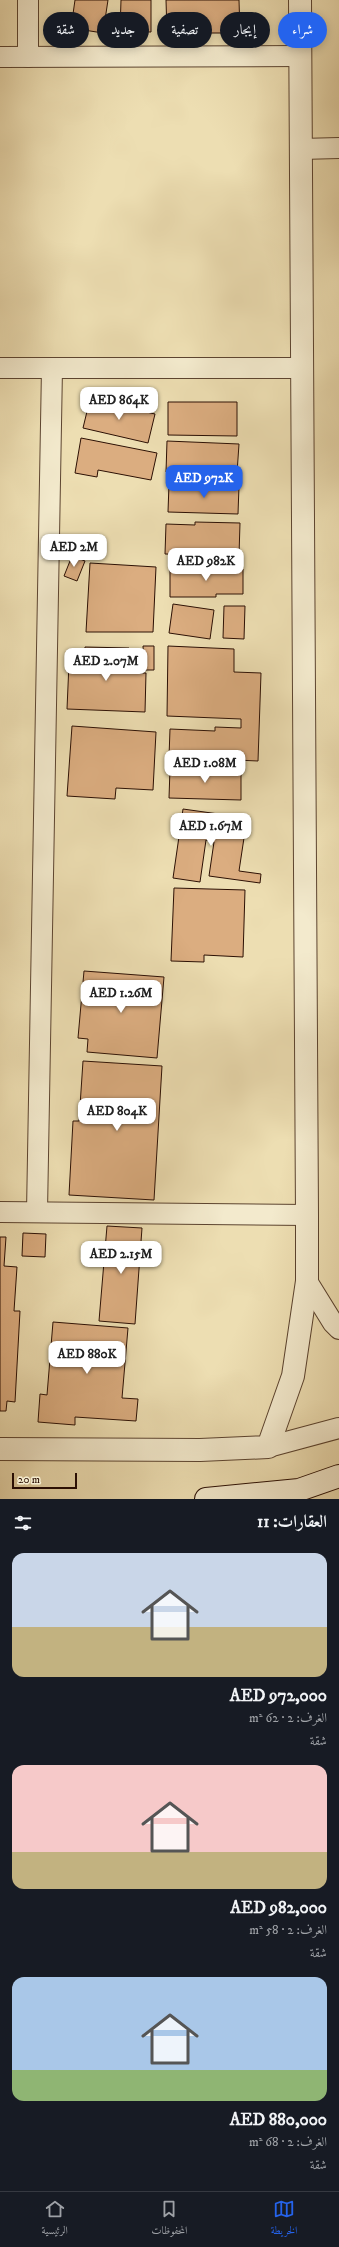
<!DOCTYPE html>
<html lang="ar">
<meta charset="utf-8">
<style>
:root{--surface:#171b24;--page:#242831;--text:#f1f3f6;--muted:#9ea1a6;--line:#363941;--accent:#2563eb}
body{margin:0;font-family:"IM FELL DW Pica",Amiri,serif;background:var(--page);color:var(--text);direction:rtl;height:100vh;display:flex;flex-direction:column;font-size:15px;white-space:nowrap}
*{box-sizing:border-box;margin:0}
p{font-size:13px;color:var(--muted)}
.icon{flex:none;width:22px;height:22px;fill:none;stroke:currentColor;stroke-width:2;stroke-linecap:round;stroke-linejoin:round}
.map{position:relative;height:1499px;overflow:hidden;direction:ltr}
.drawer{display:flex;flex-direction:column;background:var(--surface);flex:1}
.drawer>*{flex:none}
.guide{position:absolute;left:12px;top:12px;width:315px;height:36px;direction:rtl;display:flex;gap:8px}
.scale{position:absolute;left:12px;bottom:10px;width:65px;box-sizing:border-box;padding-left:4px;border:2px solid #2c1004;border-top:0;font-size:11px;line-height:14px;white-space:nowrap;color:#2c1004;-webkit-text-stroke:3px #f3eacd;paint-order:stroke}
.price{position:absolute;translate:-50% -34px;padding:0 9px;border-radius:8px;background:#fff;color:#222;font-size:13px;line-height:26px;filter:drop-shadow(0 1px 2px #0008)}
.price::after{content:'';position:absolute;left:50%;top:24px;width:12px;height:9px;margin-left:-6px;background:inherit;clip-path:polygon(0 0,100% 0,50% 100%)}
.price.on{background:var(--accent);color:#fff}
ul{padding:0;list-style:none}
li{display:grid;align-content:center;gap:8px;height:212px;padding:0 12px}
li span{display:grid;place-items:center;height:124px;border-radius:12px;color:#555}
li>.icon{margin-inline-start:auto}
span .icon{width:72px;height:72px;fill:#fffc;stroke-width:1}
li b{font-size:17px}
h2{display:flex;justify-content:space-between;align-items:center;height:48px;padding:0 12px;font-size:17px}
.tag{padding:0 14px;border-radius:18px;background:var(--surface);box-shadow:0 2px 10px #0003;font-size:14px;line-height:36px}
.tag.on{background:var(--accent);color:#fff}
.dock{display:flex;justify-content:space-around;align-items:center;height:56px;border-top:1px solid var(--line);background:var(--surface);font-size:11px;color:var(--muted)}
.dock a{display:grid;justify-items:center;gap:2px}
.dock .on{color:var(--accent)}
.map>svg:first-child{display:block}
.building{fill:#dbad80;stroke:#2c1004}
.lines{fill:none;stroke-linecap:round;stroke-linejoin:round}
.minor-casing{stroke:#5c4430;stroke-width:22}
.tertiary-casing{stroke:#5c4430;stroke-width:24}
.secondary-casing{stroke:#2c1004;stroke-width:24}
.minor{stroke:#f3eacd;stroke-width:20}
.tertiary{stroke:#f3eacd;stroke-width:22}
.secondary{stroke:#f3eacd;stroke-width:22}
</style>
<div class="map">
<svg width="339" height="1499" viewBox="0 0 339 1499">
<rect width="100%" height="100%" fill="#eddeb2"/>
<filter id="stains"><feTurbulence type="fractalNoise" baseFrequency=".005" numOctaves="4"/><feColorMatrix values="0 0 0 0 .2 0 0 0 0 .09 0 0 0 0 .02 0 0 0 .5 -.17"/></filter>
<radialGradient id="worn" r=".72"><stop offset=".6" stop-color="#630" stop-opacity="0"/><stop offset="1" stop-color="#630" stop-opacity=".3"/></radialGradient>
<g class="building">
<path d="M75,0H108L103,33L71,28Z"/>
<path d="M121,0H151V32L120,31Z"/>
<path d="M166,0H239L240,33H167Z"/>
<path d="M90,399L155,414L148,443L83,428Z"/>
<path d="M168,402H237V436L168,435Z"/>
<path d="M81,438L157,453L151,480L98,470L97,477L75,473Z"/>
<path d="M167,441L239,444L237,473L176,470V473L166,472Z"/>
<path d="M169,484L239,486L238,514L168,512Z"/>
<path d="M195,522L240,523L239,555L165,554L166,524L195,525Z"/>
<path d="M72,556L85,561L77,581L64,576Z"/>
<path d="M90,563L156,567L153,632H86Z"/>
<path d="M170,569H243V594H216V597H170Z"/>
<path d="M173,604L214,610L210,639L169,633Z"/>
<path d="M224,606H245L244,639L223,638Z"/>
<path d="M143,646H154V670H144Z"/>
<path d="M168,646L234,649V672L261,673L258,761L169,757L170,729L215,731V727L241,728V719L167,716Z"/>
<path d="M85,647L129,648L128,673H146L145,712L67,709L69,663L84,664Z"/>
<path d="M72,726L156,732L153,790L116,788L115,799L67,796Z"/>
<path d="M170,769L241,770V800L169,798Z"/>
<path d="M183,809L247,818L239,871L261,874L260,883L209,876L214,842L206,840L200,882L173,878Z"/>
<path d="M174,888L245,890L243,957L204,955V962L171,961Z"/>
<path d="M84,971L164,977L157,1058L87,1052L88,1039L78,1038Z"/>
<path d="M83,1061L162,1066L154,1200L69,1195L73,1121H79Z"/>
<path d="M107,1226L142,1228L135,1324L99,1321Z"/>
<path d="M23,1233L46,1234L45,1257L22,1256Z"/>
<path d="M0,1237H6L4,1266L17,1267L14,1311H20L15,1402L7,1401L6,1411H0Z"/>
<path d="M53,1322L128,1328L122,1398L138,1399L136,1421L75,1417V1425L38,1422L40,1394L47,1395Z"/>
</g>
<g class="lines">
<g class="minor-casing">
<g id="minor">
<path d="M0,57L301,56"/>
<path d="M28,57V0"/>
<path d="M301,149L339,148"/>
<path d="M0,368H303"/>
<path d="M0,1212L307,1215"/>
<path d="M37,1212L52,368"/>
<path d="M307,1281L333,1323L339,1329"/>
<path d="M268,1447L339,1428"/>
</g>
</g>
<g class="tertiary-casing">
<path id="tertiary" d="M0,1449L200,1450L268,1447L293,1376L307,1281V1215L300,0"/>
</g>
<g class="secondary-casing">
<path id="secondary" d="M206,1499L299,1490L339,1476"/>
</g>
<use href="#minor" class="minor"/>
<use href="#tertiary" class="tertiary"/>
<use href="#secondary" class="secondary"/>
</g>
<rect width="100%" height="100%" filter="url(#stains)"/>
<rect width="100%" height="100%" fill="url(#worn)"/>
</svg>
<div class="scale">20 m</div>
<b class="price" style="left:119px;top:421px">AED 864K</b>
<b class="price on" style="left:204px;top:499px">AED 972K</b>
<b class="price" style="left:74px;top:568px">AED 2M</b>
<b class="price" style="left:206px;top:582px">AED 982K</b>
<b class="price" style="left:106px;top:682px">AED 2.07M</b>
<b class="price" style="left:205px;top:784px">AED 1.08M</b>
<b class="price" style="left:211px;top:847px">AED 1.67M</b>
<b class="price" style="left:121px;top:1014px">AED 1.26M</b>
<b class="price" style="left:117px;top:1132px">AED 804K</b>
<b class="price" style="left:121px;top:1275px">AED 2.15M</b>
<b class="price" style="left:87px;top:1375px">AED 880K</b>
<div class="guide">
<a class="tag on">شراء</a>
<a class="tag">إيجار</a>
<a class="tag">تصفية</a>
<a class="tag">جديد</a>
<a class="tag">شقة</a>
</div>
</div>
<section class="drawer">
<h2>العقارات: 11<svg class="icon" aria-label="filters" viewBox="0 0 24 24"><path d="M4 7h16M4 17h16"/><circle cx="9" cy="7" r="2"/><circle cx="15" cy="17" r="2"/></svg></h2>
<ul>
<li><span style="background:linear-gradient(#c9d6e8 60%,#c2b280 0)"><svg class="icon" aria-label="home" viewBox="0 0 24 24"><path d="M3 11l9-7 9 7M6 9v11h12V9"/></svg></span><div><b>AED 972,000</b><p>الغرف: 2 · 62 m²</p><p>شقة</p></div></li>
<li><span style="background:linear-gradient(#f6c9c9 70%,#c2b280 0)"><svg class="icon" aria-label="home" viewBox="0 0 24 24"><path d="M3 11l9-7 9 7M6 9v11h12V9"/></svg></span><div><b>AED 982,000</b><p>الغرف: 2 · 58 m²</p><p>شقة</p></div></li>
<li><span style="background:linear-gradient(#a9c7e8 75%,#8fb573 0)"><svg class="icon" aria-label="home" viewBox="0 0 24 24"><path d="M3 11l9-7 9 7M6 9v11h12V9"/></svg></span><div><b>AED 880,000</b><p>الغرف: 2 · 68 m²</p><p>شقة</p></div></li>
</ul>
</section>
<nav class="dock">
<a class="on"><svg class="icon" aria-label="map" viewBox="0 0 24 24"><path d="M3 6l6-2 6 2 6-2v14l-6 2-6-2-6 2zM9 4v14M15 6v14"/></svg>الخريطة</a>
<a><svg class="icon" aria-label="saved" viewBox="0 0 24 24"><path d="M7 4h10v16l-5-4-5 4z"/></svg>المحفوظات</a>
<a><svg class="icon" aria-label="home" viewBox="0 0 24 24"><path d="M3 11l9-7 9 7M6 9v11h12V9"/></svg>الرئيسية</a>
</nav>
